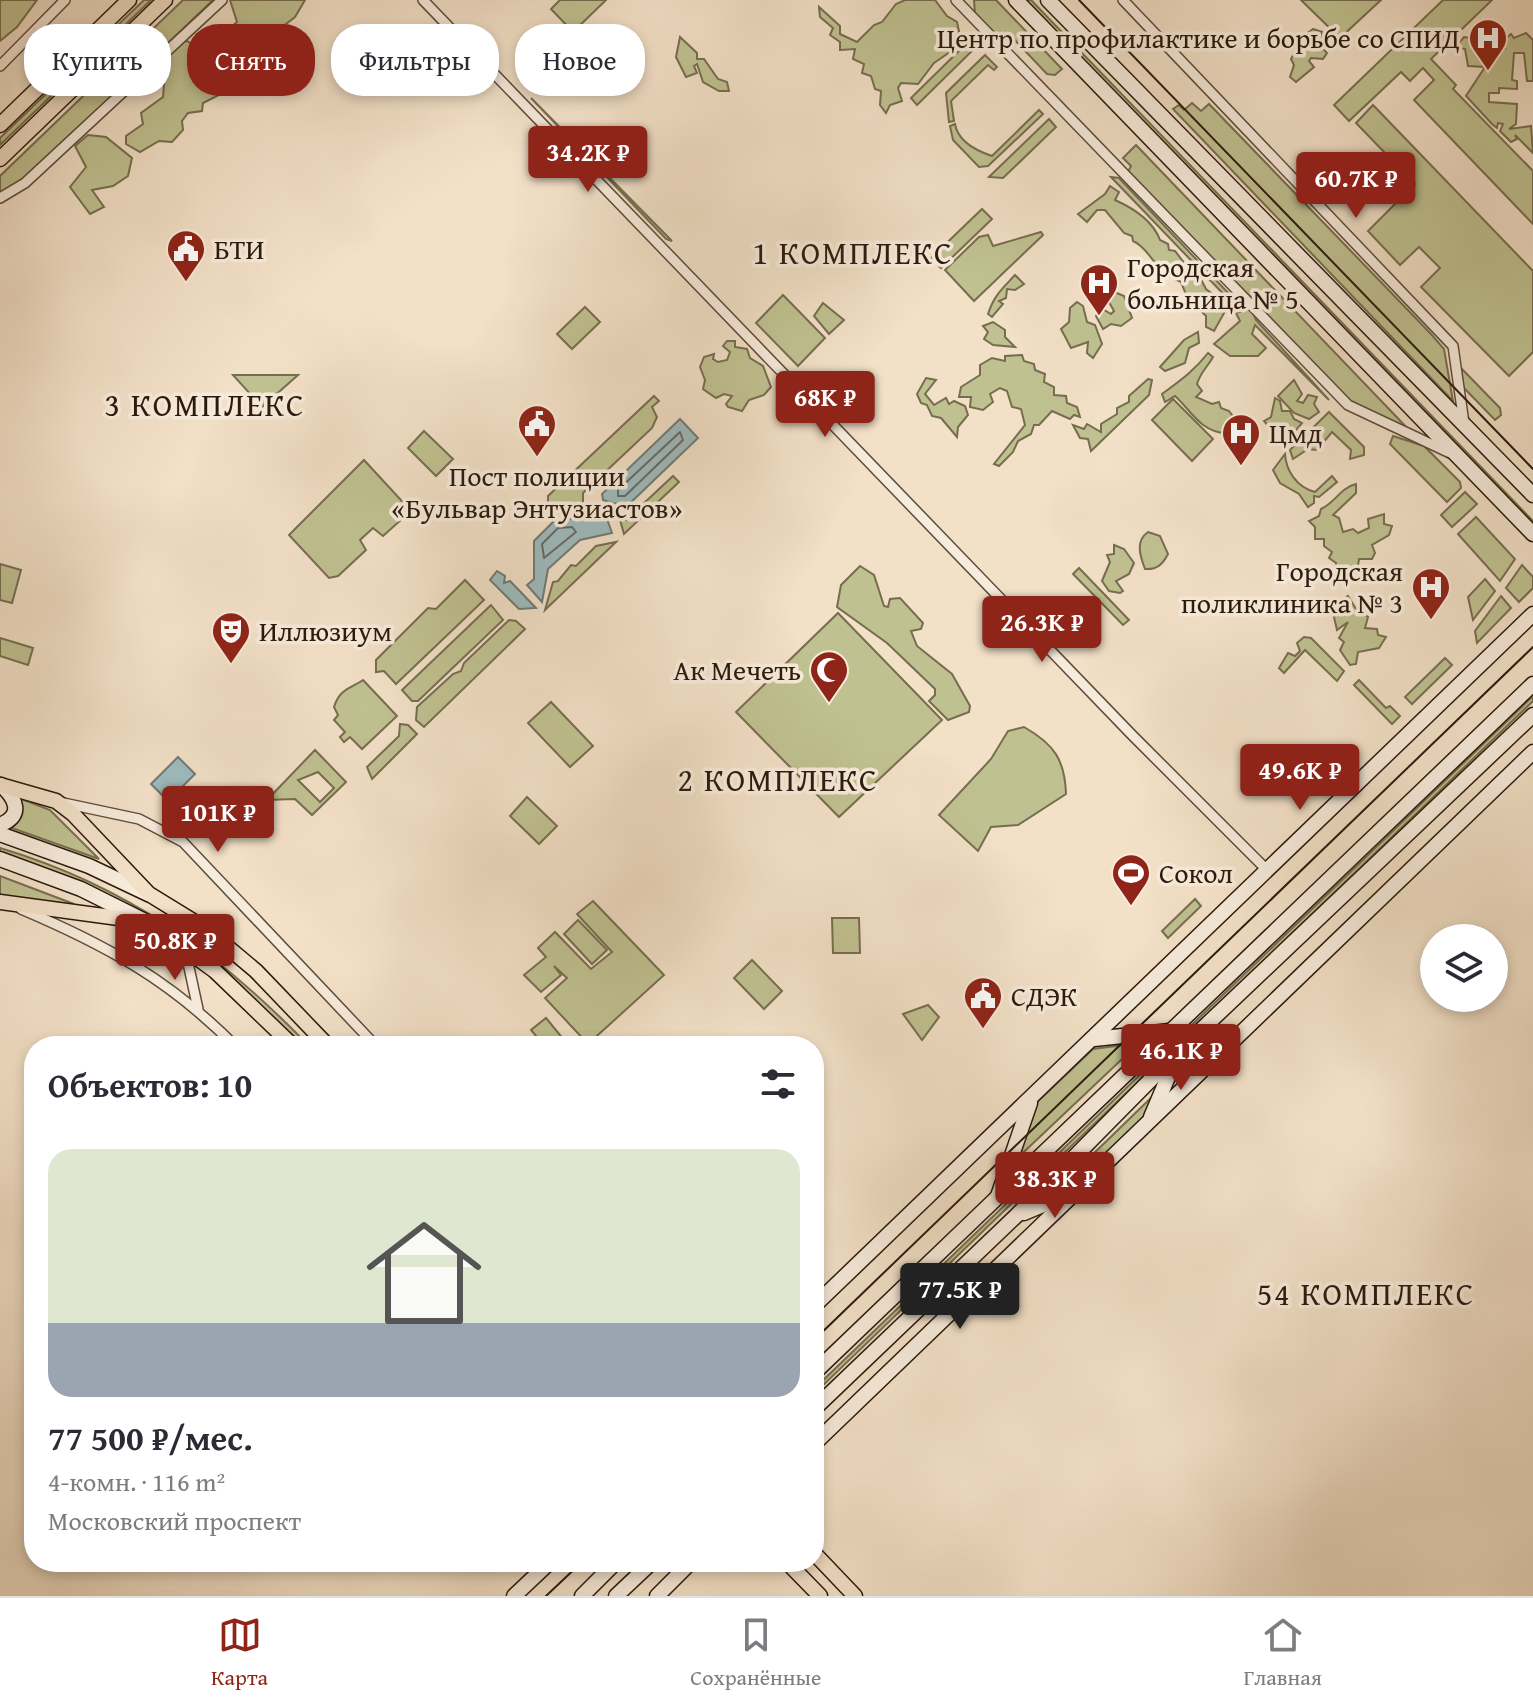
<!DOCTYPE html>
<html lang="ru">
<meta charset="utf-8">
<style>
:root{--surface:#fff;--page:#f2f2f3;--text:#2b2b33;--muted:#7c7c81;--line:#e1e1e2;--accent:#8f2418}
body{margin:0;font-family:"Gentium Book Plus",serif;background:var(--page);color:var(--text);height:100vh;display:flex;flex-direction:column;font-size:30px;white-space:nowrap}
*{box-sizing:border-box;margin:0}
p{font-size:26px;color:var(--muted)}
.icon{flex:none;width:44px;height:44px;fill:none;stroke:currentColor;stroke-width:2;stroke-linecap:round;stroke-linejoin:round}
.map{position:relative;flex:1;overflow:hidden}
.side{position:absolute;left:24px;top:1036px;width:800px;height:536px;display:flex;flex-direction:column;background:var(--surface);border-radius:32px;box-shadow:0 4px 12px #0003}
.side>*{flex:none}
.guide{position:absolute;left:24px;top:24px;width:800px;height:72px;display:flex;gap:16px}
.buttons{position:absolute;left:1420px;top:924px;display:grid;gap:16px}
.buttons a{display:grid;place-items:center;width:88px;height:88px;border-radius:50%;background:var(--surface);box-shadow:0 4px 12px #0003;font-size:40px}
.price{position:absolute;translate:-50% -68px;padding:0 18px;border-radius:8px;background:var(--accent);color:#fff;font-size:26px;line-height:52px;filter:drop-shadow(0 2px 4px #0008)}
.price::after{content:'';position:absolute;left:50%;top:48px;width:24px;height:18px;margin-left:-12px;background:inherit;clip-path:polygon(0 0,100% 0,50% 100%)}
.price.on{background:#222;color:#fff}
ul{padding:0;list-style:none}
li{display:grid;align-content:center;gap:16px;height:424px;padding:0 24px}
li span{display:grid;place-items:center;height:248px;border-radius:24px;color:#555}
li>.icon{margin-inline-start:auto}
span .icon{width:144px;height:144px;fill:#fffc;stroke-width:1}
li b{font-size:34px}
h2{display:flex;justify-content:space-between;align-items:center;height:96px;padding:0 24px;font-size:34px}
.tag{padding:0 28px;border-radius:32px;background:var(--surface);box-shadow:0 4px 12px #0003;font-size:28px;line-height:72px}
.tag.on{background:var(--accent);color:#fff}
.tabs{display:flex;justify-content:space-around;align-items:center;height:112px;border-top:2px solid var(--line);background:var(--surface);font-size:22px;color:var(--muted)}
.tabs a{display:grid;justify-items:center;gap:4px}
.tabs .on{color:var(--accent)}
.map>svg:first-child{display:block}
.green{fill:#c0c191;stroke:#766d4f;stroke-width:2;fill-rule:evenodd}
.water{fill:#9ebbbe;stroke:#707a77;stroke-width:2}
.lines{fill:none;stroke-linecap:round;stroke-linejoin:round}
.shore{stroke:#656a66;stroke-width:2}
.street-casing{stroke:#5e4b3c;stroke-width:12}
.secondary-casing{stroke:#2c190d;stroke-width:17}
.primary-casing{stroke:#2c190d;stroke-width:17}
.street{stroke:#f7ebdb;stroke-width:9}
.secondary{stroke:#f7ebdb;stroke-width:14}
.primary{stroke:#f2e0c7;stroke-width:14}
.tram{stroke:#2c190d;stroke-width:2}
.labels{text-anchor:middle;stroke-width:7;stroke-linejoin:round;paint-order:stroke}
.poi-label{font-size:28px;fill:#2c190d;stroke:#f7ebdb;text-anchor:start}
.quarter-label{font-size:32px;letter-spacing:2px;fill:#2c190d;stroke:#f7ebdb}
</style>
<div class="map">
<svg width="1533" height="1596" viewBox="0 0 1533 1596">
<rect width="100%" height="100%" fill="#f2e0c7"/>
<filter id="stains"><feTurbulence type="fractalNoise" baseFrequency=".0025" numOctaves="4"/><feColorMatrix values="0 0 0 0 .2 0 0 0 0 .09 0 0 0 0 .02 0 0 0 .5 -.17"/></filter>
<radialGradient id="worn" r=".72"><stop offset=".6" stop-color="#630" stop-opacity="0"/><stop offset="1" stop-color="#630" stop-opacity=".3"/></radialGradient>
<g class="green">
<path d="M0,0H37L17,27L0,41Z"/>
<path d="M144,0H151L0,145V138Z"/>
<path d="M183,0H213L19,185L0,193V176Z"/>
<path d="M230,0H305L295,17L273,34L219,95L203,103L202,111L188,113L182,121L183,130L172,142L159,141L140,152L126,144V136L143,124L141,113L163,97L164,84L156,66L179,43L187,41L202,49L217,50L221,35L237,22Z"/>
<path d="M560,0H606L573,32L551,9Z"/>
<path d="M905,0H935L947,16L957,22L960,36L951,45L950,52L934,63L918,84L901,83L898,88L902,101L890,105L886,113L880,105L881,91L875,89L871,76L862,73L864,64L853,59L855,49L840,50V42L830,35L833,28L820,17L819,7L840,26V34L857,42L874,25L882,22L896,4Z"/>
<path d="M974,0H996L1062,69L1055,75L1047,74L1008,33L997,35L975,15Z"/>
<path d="M1024,0H1031L1533,521V527Z"/>
<path d="M1301,0H1381L1340,38Z"/>
<path d="M1443,0H1492L1431,59L1456,85L1453,89L1533,171V224L1414,100L1434,80L1423,68L1410,81L1401,72L1349,121L1334,105Z"/>
<path d="M1313,29L1322,32L1319,44L1327,53L1323,59L1311,58L1309,61L1314,67L1296,82L1290,77L1294,65L1291,59L1298,47L1306,42V34Z"/>
<path d="M1526,33L1533,40V81H1527L1524,53H1514L1512,80L1517,81V89L1499,88V93H1489V102L1517,104L1516,124L1509,129L1531,126L1533,153L1515,135L1517,139L1511,142L1500,131L1503,124L1498,123L1497,128L1492,124L1466,96L1485,67L1468,66L1465,49L1456,47L1464,37L1470,38L1474,50L1488,57L1484,62L1488,65L1499,49L1505,48L1502,42L1511,34L1514,38Z"/>
<path d="M680,37L697,53V59H704L718,79L727,82L729,91H719L703,82L697,64L694,66L697,73L686,77L676,57Z"/>
<path d="M971,39L977,46L917,105L911,98Z"/>
<path d="M985,55L997,67L994,70L988,65L951,101L954,121L949,122L946,93Z"/>
<path d="M531,98L672,241L666,239Z"/>
<path d="M1192,103L1201,111L1209,104L1431,334L1444,349L1453,401L1173,109L1179,105L1184,110Z"/>
<path d="M1373,105L1533,271V352L1509,376L1421,287L1440,268L1419,247L1400,265L1368,231L1415,184L1356,123Z"/>
<path d="M1039,110L1043,114L988,166L979,167L953,140L950,126L955,124C958,142 977,151 992,156Z"/>
<path d="M1049,119L1056,127L1003,178L989,177Z"/>
<path d="M88,135L106,137L132,158L128,176L113,186L92,190L104,207L90,214L70,187L86,167L75,146Z"/>
<path d="M1136,145L1411,432L1352,404L1128,172L1131,166L1123,158Z"/>
<path d="M1111,177L1119,178L1232,297L1233,304Z"/>
<path d="M1110,186L1119,192L1115,200C1133,208 1153,221 1160,240L1168,244L1169,250L1175,251L1189,269L1196,270L1206,289L1228,306L1214,331L1206,327V316L1187,297L1181,282L1167,275L1168,272C1153,267 1148,247 1133,241L1132,236L1124,233L1105,210H1097L1087,222L1078,214L1105,194Z"/>
<path d="M982,209L992,219L941,268L931,258Z"/>
<path d="M1041,232L1043,235L974,301L945,270L979,237L988,235L993,246Z"/>
<path d="M1015,275L1024,284L1015,290L1007,289L1006,298L999,301L1003,304L992,317L988,314C994,295 1003,288 1015,275Z"/>
<path d="M1112,291L1124,296L1132,318L1121,326L1111,324L1103,329L1096,316L1101,308L1111,314L1114,311L1105,295Z"/>
<path d="M783,295L825,338L798,366L756,323Z"/>
<path d="M1077,302L1083,306L1087,322L1095,325L1102,344L1093,358L1087,353L1088,342L1071,348L1061,329L1069,322L1070,308Z"/>
<path d="M823,303L844,320L829,334L814,316Z"/>
<path d="M585,307L600,322L572,349L557,334Z"/>
<path d="M1251,308L1256,320L1329,400L1255,325L1252,334L1266,348L1258,356H1230L1214,344L1240,321L1236,313Z"/>
<path d="M993,322L1005,330V337L1015,347L993,345L984,339L988,332L983,326Z"/>
<path d="M1198,332L1199,343L1189,348L1185,363L1165,371L1160,367L1184,340Z"/>
<path d="M727,341H735V347L747,349L750,358L763,366L771,387L764,395L749,400L742,411L728,407L726,404L732,396L724,394L716,398L703,389L705,380L700,367L704,357L714,354L713,359L718,362L727,360L730,352L723,346Z"/>
<path d="M1208,353L1213,357C1207,368 1201,371 1197,384L1202,391L1196,397L1212,404L1219,402L1221,408L1229,411L1238,423L1225,428L1226,433C1201,433 1190,409 1175,396L1165,402L1162,394C1181,380 1194,371 1208,353Z"/>
<path d="M1022,355L1024,361L1034,364L1035,370L1045,374L1044,382L1054,387V395L1066,396L1067,403L1077,407L1080,417L1074,415L1070,419L1052,411L1039,425H1034L1031,434L1018,441L1013,452L999,466L994,464L1025,425L1021,409L1012,407L1007,391L1000,388L990,394L993,402L983,410L970,407L971,397H959L961,387L980,375V365L992,358L1005,361V356Z"/>
<path d="M1459,366L1500,408L1501,415L1495,420L1462,386Z"/>
<path d="M233,375H298L262,407Z"/>
<path d="M926,378L936,380L925,394L934,405L946,398L949,404L954,401L965,406L968,415L958,427L957,437L941,418L932,416L927,405L921,403L917,394Z"/>
<path d="M1148,379L1152,380L1149,395L1091,451L1088,439L1080,438L1073,425L1084,429L1087,424L1101,432V424L1117,414V408L1129,402V396Z"/>
<path d="M1294,380L1302,394L1297,401L1303,403L1308,395L1317,397L1314,404L1319,412L1309,419L1294,413L1278,396Z"/>
<path d="M654,396L659,401L652,407L657,417L652,428L583,493V506L575,513L562,508L558,512L548,502V496Z"/>
<path d="M1275,398L1280,401L1282,411H1290L1294,419L1302,423L1284,445L1264,421L1271,417Z"/>
<path d="M1173,399L1213,439L1192,461L1152,420Z"/>
<path d="M1329,412L1364,447V455L1350,459L1351,450L1332,432L1317,450L1308,449L1293,459L1290,450Z"/>
<path d="M424,431L453,459L436,476L408,448Z"/>
<path d="M1393,436L1424,446L1460,482L1461,488L1447,502L1390,444Z"/>
<path d="M1285,454C1286,470 1296,487 1315,492L1332,476L1337,482L1319,497L1314,496V503L1308,507L1299,494L1280,483L1273,470Z"/>
<path d="M364,460L411,511L383,536L373,528L360,540L366,550L338,576L329,578L289,535Z"/>
<path d="M673,476L679,482L624,534L620,520H626Z"/>
<path d="M1356,484V493L1333,515L1339,518L1343,532L1353,529L1358,533L1369,528L1368,519L1384,514V524L1392,526L1389,535L1372,545L1375,553L1372,559H1359L1357,572L1344,576L1336,570V563L1329,558L1332,552L1324,546V539H1315V527L1309,521L1319,516L1321,509C1336,502 1340,488 1356,484Z"/>
<path d="M1465,492L1477,504L1452,527L1441,515Z"/>
<path d="M1476,517L1515,559L1500,581L1458,534Z"/>
<path d="M1148,532L1160,536L1168,554C1163,564 1157,570 1145,569C1140,556 1135,541 1148,532Z"/>
<path d="M616,542L545,610L553,582L558,581L571,565L576,566L596,546Z"/>
<path d="M1114,545L1124,549L1134,563L1129,574L1116,581L1123,591L1120,593L1109,591L1102,581L1110,562L1107,555L1114,554Z"/>
<path d="M0,564L21,570L12,603L0,600Z"/>
<path d="M1522,565L1533,577V588L1519,602L1506,588Z"/>
<path d="M860,566L874,575L884,606L888,607L890,599L900,598L923,623L921,629L911,631L917,646L952,674L970,706L969,712L948,720L929,701L935,695V689L887,643L837,607L841,585Z"/>
<path d="M1079,568L1129,620L1123,625L1073,574Z"/>
<path d="M1485,579L1495,591L1473,620L1468,597Z"/>
<path d="M465,580L484,600L396,684L384,671L376,672V660L428,608L436,609Z"/>
<path d="M1348,596L1356,609L1368,617L1365,628L1377,629L1378,635L1386,637L1379,648L1358,652L1356,664L1350,665L1340,650L1344,642L1339,638L1348,622L1337,630L1334,617L1339,612L1338,603Z"/>
<path d="M1501,596L1511,608L1477,643L1475,631Z"/>
<path d="M491,605L503,620L418,701H412L402,690Z"/>
<path d="M838,613L942,720L839,817L736,712Z"/>
<path d="M509,620L516,621L525,629L424,727L416,720L417,707L453,674L461,671L464,663Z"/>
<path d="M1304,637L1311,638L1344,671L1337,681L1305,650L1284,673L1279,668L1288,653L1295,656L1300,651L1297,643Z"/>
<path d="M0,638L33,648L28,665L0,656Z"/>
<path d="M1445,658L1452,665L1412,704L1405,697Z"/>
<path d="M363,680L397,716L362,749L350,737L344,742L340,737L345,732L334,720L338,715L334,707C340,688 352,688 363,680Z"/>
<path d="M1359,680L1386,708L1390,706L1400,716L1392,724L1354,685Z"/>
<path d="M1533,696V701L814,1394V1389Z"/>
<path d="M551,702L593,746L570,767L528,723Z"/>
<path d="M400,724L408,725L417,734L372,779L367,767L399,736Z"/>
<path d="M1024,727C1054,744 1065,760 1066,794L1018,825L991,827L978,851L939,815L991,759L1008,731Z"/>
<path d="M315,750L346,782L312,815L295,799L267,800ZM318,772L334,788L320,802L298,780Z"/>
<path d="M527,797L557,826L539,844L510,816Z"/>
<path d="M19,798L50,810L99,859L9,827Z"/>
<path d="M0,848C127,886 218,952 309,1046H301C204,946 132,897 0,852Z"/>
<path d="M0,876L74,904L17,903L0,900Z"/>
<path d="M1195,899L1201,906L1168,938L1162,931Z"/>
<path d="M593,901L664,975L588,1044L545,998L567,978L554,966L561,975L541,992L524,975L546,957L538,948L555,932L591,969L612,952L577,914Z"/>
<path d="M832,918H859L860,953H833Z"/>
<path d="M578,920L607,950L592,964L564,934Z"/>
<path d="M752,960L782,991L764,1009L734,978Z"/>
<path d="M928,1005L939,1017L922,1040L903,1014Z"/>
<path d="M546,1018L569,1046H544L531,1030Z"/>
<path d="M1139,1043L1011,1164L1035,1104L1093,1049Z"/>
<path d="M1156,1093L1146,1120L1076,1187L1052,1194Z"/>
</g>
<g class="water">
<path d="M680,419L698,438L626,507L603,500L602,494Z"/>
<path d="M556,519H607L612,533L580,540L548,569L542,602L527,585L534,579V541Z"/>
<path d="M497,571L505,576L504,583L510,581L536,608L519,609L490,580Z"/>
<path d="M178,757L195,774L168,801L151,784Z"/>
</g>
<g class="lines">
<g class="shore">
<path d="M680,432L683,440L625,496H618V490Z"/>
<path d="M558,528L572,527L576,532L544,558L542,544Z"/>
</g>
<g class="street-casing">
<g id="street">
<path d="M423,0L1133,736L1267,870"/>
<path d="M956,0L1348,405L1450,453"/>
<path d="M1123,0L1453,346L1464,423"/>
<path d="M0,66L65,0"/>
<path d="M0,198L25,183L222,0"/>
<path d="M59,802L139,819L183,842L376,1046"/>
<path d="M21,909C106,945 170,980 235,1046"/>
<path d="M185,949L198,1009"/>
</g>
</g>
<g class="secondary-casing">
<g id="secondary">
<path d="M1016,0L1533,534"/>
<path d="M1048,0L1533,495"/>
<path d="M0,825C24,815 16,799 1,785"/>
<path d="M0,834L89,866L148,894"/>
<path d="M0,859L81,889L143,920"/>
<path d="M1094,1039L1170,1031"/>
<path d="M1151,1117L1174,1063"/>
<path d="M998,1196L1030,1103"/>
<path d="M1024,1213L1071,1193"/>
<path d="M814,1306L1533,614"/>
<path d="M814,1373L1533,684"/>
<path d="M814,1409L1016,1216L1182,1048L1533,715"/>
<path d="M814,1444L1533,752"/>
<path d="M514,1596L550,1562"/>
<path d="M582,1596L616,1562"/>
<path d="M616,1596L652,1562"/>
<path d="M657,1596L691,1562"/>
</g>
</g>
<g class="primary-casing">
<g id="primary">
<path d="M0,125L129,0"/>
<path d="M0,159L165,0"/>
<path d="M0,785L56,801L73,814L149,894L206,929L256,971L328,1046"/>
<path d="M0,902L148,922L215,971L293,1046"/>
<path d="M814,1553L855,1596"/>
<path d="M787,1562L820,1596"/>
</g>
</g>
<use href="#street" class="street"/>
<use href="#secondary" class="secondary"/>
<use href="#primary" class="primary"/>
<g class="tram">
<path d="M1079,0L1533,469"/>
<path d="M814,1340L1533,647"/>
<path d="M546,1596L582,1562"/>
</g>
</g>
<defs>
<g id="hospital-pin" transform="scale(2)"><path d="M0 17L-7.5 6A9.5 9.5 0 1 1 7.5 6Z" fill="#8f2418" stroke="#f7ebdb"/><path d="M-5-5h3v3.5h4V-5h3V5h-3V1.5h-4V5h-3Z" fill="#fff"/></g>
<g id="civic-pin" transform="scale(2)"><path d="M0 17L-7.5 6A9.5 9.5 0 1 1 7.5 6Z" fill="#8f2418" stroke="#f7ebdb"/><path d="M-.6-6.5H3V-4.5H.6V-3L4-1V1h2V6H-6V1h2V-1L-.6-3ZM-1.2 2.5V6h2.4V2.5Z" fill="#fff"/></g>
<g id="theatre-pin" transform="scale(2)"><path d="M0 17L-7.5 6A9.5 9.5 0 1 1 7.5 6Z" fill="#8f2418" stroke="#f7ebdb"/><path d="M-5-5.5Q0-4 5-5.5V0Q5 5 0 6Q-5 5-5 0ZM-3.3-2.5H-1v1.5H-3.3ZM1-2.5H3.3v1.5H1ZM-2.8 1Q0 5.5 2.8 1Z" fill="#fff"/></g>
<g id="mosque-pin" transform="scale(2)"><path d="M0 17L-7.5 6A9.5 9.5 0 1 1 7.5 6Z" fill="#8f2418" stroke="#f7ebdb"/><path d="M3.5-4.9A6 6 0 1 0 3.5 4.9A5 5 0 1 1 3.5-4.9Z" fill="#fff"/></g>
<g id="stadium-pin" transform="scale(2)"><path d="M0 17L-7.5 6A9.5 9.5 0 1 1 7.5 6Z" fill="#8f2418" stroke="#f7ebdb"/><path d="M0-5a6.5 5 0 1 0 0 10a6.5 5 0 1 0 0-10ZM-3.5-1.8h7v3.6h-7Z" fill="#fff"/></g>
</defs>
<g fill-rule="evenodd">
<use href="#hospital-pin" x="1488" y="38"/>
<use href="#civic-pin" x="186" y="249"/>
<use href="#hospital-pin" x="1099" y="283"/>
<use href="#civic-pin" x="537" y="424"/>
<use href="#hospital-pin" x="1241" y="433"/>
<use href="#hospital-pin" x="1431" y="587"/>
<use href="#theatre-pin" x="231" y="631"/>
<use href="#mosque-pin" x="829" y="670"/>
<use href="#stadium-pin" x="1131" y="873"/>
<use href="#civic-pin" x="983" y="996"/>
</g>
<g class="labels">
<g class="poi-label">
<text x="1460" y="48" text-anchor="end">Центр по профилактике и борьбе со СПИД</text>
<text x="214" y="259">БТИ</text>
<text x="1127" y="277">Городская<tspan x="1127" dy="32">больница № 5</tspan></text>
<text x="1269" y="443">Цмд</text>
<text x="537" y="486" text-anchor="middle">Пост полиции<tspan x="537" dy="32">«Бульвар Энтузиастов»</tspan></text>
<text x="1403" y="581" text-anchor="end">Городская<tspan x="1403" dy="32">поликлиника № 3</tspan></text>
<text x="259" y="641">Иллюзиум</text>
<text x="801" y="680" text-anchor="end">Ак Мечеть</text>
<text x="1159" y="883">Сокол</text>
<text x="1011" y="1006">СДЭК</text>
</g>
<g class="quarter-label">
<text x="853" y="264">1 КОМПЛЕКС</text>
<text x="205" y="416">3 КОМПЛЕКС</text>
<text x="778" y="791">2 КОМПЛЕКС</text>
<text x="1366" y="1305">54 КОМПЛЕКС</text>
</g>
</g>
<rect width="100%" height="100%" filter="url(#stains)"/>
<rect width="100%" height="100%" fill="url(#worn)"/>
</svg>
<div class="buttons">
<a><svg class="icon" aria-label="layers" viewBox="0 0 24 24"><path d="M12 4l9 5-9 5-9-5zM3 14l9 5 9-5"/></svg></a>
</div>
<b class="price" style="left:588px;top:194px">34.2K ₽</b>
<b class="price" style="left:1356px;top:220px">60.7K ₽</b>
<b class="price" style="left:825px;top:439px">68K ₽</b>
<b class="price" style="left:1042px;top:664px">26.3K ₽</b>
<b class="price" style="left:1300px;top:812px">49.6K ₽</b>
<b class="price" style="left:218px;top:854px">101K ₽</b>
<b class="price" style="left:175px;top:982px">50.8K ₽</b>
<b class="price" style="left:1181px;top:1092px">46.1K ₽</b>
<b class="price" style="left:1055px;top:1220px">38.3K ₽</b>
<b class="price on" style="left:960px;top:1331px">77.5K ₽</b>
<div class="guide">
<a class="tag">Купить</a>
<a class="tag on">Снять</a>
<a class="tag">Фильтры</a>
<a class="tag">Новое</a>
</div>
<section class="side">
<h2>Объектов: 10<svg class="icon" aria-label="filters" viewBox="0 0 24 24"><path d="M4 7h16M4 17h16"/><circle cx="9" cy="7" r="2"/><circle cx="15" cy="17" r="2"/></svg></h2>
<ul>
<li><span style="background:linear-gradient(#dfe7d0 70%,#9aa5b1 0)"><svg class="icon" aria-label="home" viewBox="0 0 24 24"><path d="M3 11l9-7 9 7M6 9v11h12V9"/></svg></span><div><b>77 500 ₽/мес.</b><p>4-комн. · 116 m²</p><p>Московский проспект</p></div></li>
</ul>
</section>
</div>
<nav class="tabs">
<a class="on"><svg class="icon" aria-label="map" viewBox="0 0 24 24"><path d="M3 6l6-2 6 2 6-2v14l-6 2-6-2-6 2zM9 4v14M15 6v14"/></svg>Карта</a>
<a><svg class="icon" aria-label="saved" viewBox="0 0 24 24"><path d="M7 4h10v16l-5-4-5 4z"/></svg>Сохранённые</a>
<a><svg class="icon" aria-label="home" viewBox="0 0 24 24"><path d="M3 11l9-7 9 7M6 9v11h12V9"/></svg>Главная</a>
</nav>
